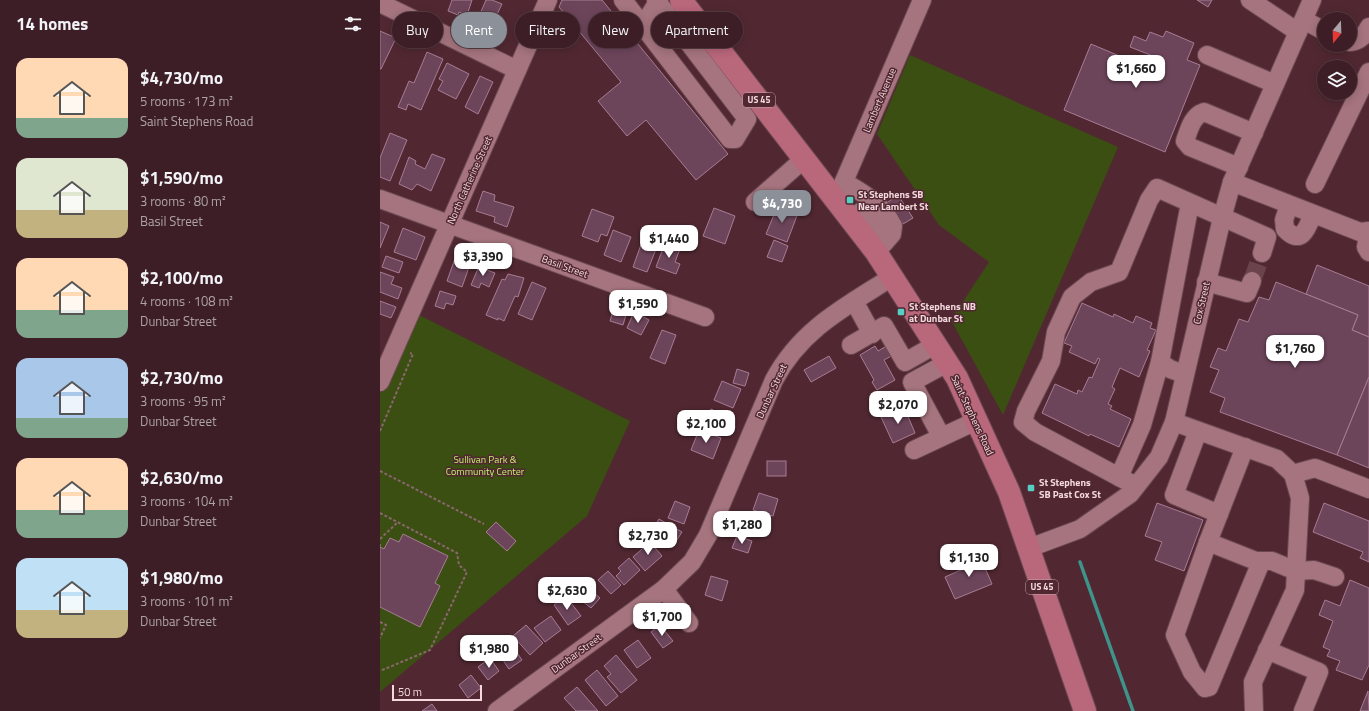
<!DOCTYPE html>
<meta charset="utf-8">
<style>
:root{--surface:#3d1e26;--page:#482b32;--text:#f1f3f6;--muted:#ada2a7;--line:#563c43;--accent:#8c9099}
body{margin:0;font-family:"Titillium Web",sans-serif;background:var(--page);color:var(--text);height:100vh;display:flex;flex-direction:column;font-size:15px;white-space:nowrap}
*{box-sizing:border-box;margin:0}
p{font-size:13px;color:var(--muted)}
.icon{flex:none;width:22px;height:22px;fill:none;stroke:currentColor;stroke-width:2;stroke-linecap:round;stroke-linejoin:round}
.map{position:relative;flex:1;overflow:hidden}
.drawer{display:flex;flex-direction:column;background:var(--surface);width:380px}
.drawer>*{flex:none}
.banner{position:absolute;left:12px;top:12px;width:380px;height:36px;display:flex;gap:8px}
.needle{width:26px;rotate:199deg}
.buttons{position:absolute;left:937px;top:12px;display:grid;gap:8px}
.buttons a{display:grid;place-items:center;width:40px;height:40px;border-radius:50%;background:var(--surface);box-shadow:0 2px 10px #0003,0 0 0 1px var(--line);font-size:20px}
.scale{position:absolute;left:12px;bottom:10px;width:90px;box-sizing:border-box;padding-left:4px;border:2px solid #f5d9de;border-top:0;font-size:11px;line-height:14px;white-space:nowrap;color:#f5d9de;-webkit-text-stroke:3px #512832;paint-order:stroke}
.price{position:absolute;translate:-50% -34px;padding:0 9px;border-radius:8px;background:#fff;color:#222;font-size:13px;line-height:26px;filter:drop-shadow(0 1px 2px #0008)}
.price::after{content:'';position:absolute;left:50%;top:24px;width:12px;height:9px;margin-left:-6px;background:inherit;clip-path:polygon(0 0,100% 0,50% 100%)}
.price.selected{background:var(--accent);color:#fff}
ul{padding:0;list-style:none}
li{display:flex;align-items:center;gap:12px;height:100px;padding:0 16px}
li span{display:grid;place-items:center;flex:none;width:112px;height:80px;border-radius:12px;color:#555}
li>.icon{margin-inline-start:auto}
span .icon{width:48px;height:48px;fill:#fffc;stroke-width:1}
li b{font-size:17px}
h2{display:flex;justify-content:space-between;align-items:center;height:48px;padding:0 16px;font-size:17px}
.pill{padding:0 14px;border-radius:18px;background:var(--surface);box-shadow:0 2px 10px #0003,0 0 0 1px var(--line);font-size:14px;line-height:36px}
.pill.selected{background:var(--accent);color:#fff}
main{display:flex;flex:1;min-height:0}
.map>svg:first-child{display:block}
.green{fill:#3b4f12}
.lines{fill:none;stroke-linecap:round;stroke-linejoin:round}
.stream{stroke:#3e948b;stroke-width:3.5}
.building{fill:#6d455b;stroke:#a77c93}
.minor-tunnel{stroke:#6a434c;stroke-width:18;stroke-dasharray:18 9;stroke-linecap:butt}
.minor-casing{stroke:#6b4851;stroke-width:20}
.major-casing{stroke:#6b4851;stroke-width:24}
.path{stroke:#8a666e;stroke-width:2;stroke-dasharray:3 2;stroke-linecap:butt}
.minor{stroke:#a5747e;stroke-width:18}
.major{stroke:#b9677b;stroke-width:22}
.poi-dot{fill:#57cec1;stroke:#512832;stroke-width:1.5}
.labels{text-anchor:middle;stroke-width:3;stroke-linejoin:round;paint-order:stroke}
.shield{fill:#512832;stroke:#c4a4aa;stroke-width:1}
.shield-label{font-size:9px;font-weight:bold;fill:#f5d9de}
.street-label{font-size:10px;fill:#f5d9de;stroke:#512832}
.poi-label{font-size:10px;font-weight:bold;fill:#f5d9de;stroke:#512832;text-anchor:start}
.park-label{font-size:10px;fill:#c2f26b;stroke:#512832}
</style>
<main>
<section class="drawer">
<h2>14 homes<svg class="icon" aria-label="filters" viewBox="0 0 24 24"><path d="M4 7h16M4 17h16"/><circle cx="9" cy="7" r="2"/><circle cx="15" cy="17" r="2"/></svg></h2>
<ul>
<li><span style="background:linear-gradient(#ffd9b3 75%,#7fa58c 0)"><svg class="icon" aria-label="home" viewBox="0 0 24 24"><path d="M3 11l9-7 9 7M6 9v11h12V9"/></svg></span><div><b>$4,730/mo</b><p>5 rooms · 173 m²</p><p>Saint Stephens Road</p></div></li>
<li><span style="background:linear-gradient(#dfe7d0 65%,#c2b280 0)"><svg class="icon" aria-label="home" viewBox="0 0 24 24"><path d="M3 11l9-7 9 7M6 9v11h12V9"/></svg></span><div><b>$1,590/mo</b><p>3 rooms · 80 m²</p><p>Basil Street</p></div></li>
<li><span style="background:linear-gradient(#ffd9b3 65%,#7fa58c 0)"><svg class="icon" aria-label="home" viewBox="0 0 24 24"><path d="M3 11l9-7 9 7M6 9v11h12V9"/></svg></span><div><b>$2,100/mo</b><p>4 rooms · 108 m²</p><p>Dunbar Street</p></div></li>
<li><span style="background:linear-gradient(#a9c7e8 75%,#7fa58c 0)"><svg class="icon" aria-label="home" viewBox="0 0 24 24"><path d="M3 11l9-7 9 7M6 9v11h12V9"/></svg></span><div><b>$2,730/mo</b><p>3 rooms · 95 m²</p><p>Dunbar Street</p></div></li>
<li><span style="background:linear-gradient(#ffd9b3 65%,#7fa58c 0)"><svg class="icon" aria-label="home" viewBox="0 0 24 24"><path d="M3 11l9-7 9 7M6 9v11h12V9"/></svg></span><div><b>$2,630/mo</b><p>3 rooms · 104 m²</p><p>Dunbar Street</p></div></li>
<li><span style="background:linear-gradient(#bfe0f5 65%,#c2b280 0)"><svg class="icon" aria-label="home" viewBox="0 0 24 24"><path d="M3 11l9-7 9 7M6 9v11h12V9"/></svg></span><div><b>$1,980/mo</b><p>3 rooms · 101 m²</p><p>Dunbar Street</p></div></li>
</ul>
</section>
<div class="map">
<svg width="989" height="711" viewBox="0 0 989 711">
<rect width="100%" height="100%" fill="#512832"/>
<g class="green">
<path d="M530,55L738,147L623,415L571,320L609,262L559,225L497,134Z"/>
<path d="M31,311L250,421L207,516L0,692V382Z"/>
</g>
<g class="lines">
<path class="stream" d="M700,562L753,711"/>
</g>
<g class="building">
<path d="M72,0H92L87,15L79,12L78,15L68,11Z"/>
<path d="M106,0H112L122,4L110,29L96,23Z"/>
<path d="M182,0H222L348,154L316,180L266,120L247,136L218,101L241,82L179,7Z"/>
<path d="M817,0H832L828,7Z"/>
<path d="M0,31L16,38L1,69H0Z"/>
<path d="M786,31L814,43L807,60L820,65L785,152L684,110L711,44L768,68L773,56L750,47L754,36L766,41L770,32L783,37Z"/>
<path d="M47,52L63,59L41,110L28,104L26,110L18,107L29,81L34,83Z"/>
<path d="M67,63L89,74L76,99L58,90L63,81L59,79Z"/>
<path d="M100,76L113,82L98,114L85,107Z"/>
<path d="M10,133L27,140L10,181L0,177V158Z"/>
<path d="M52,154L65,159L51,191L37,184L32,190L19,184L29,157L36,161L35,164L45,169Z"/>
<path d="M103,191L115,195L114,201L134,207L127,227L114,222L115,217L96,211Z"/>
<path d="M518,195L533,218L523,224L508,202Z"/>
<path d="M398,205L418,213L407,242L386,234Z"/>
<path d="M334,208L355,216L345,244L323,236Z"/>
<path d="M212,209L234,217L227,236L221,234L218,242L202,236Z"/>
<path d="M0,222L9,226L0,248Z"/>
<path d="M23,228L45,237L36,260L14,252Z"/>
<path d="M233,230L251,237L241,262L224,255Z"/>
<path d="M263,239L278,244L267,272L253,267Z"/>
<path d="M394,240L408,246L402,262L387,257Z"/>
<path d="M285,243L300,249L295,262L300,264L296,274L276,267Z"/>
<path d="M78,250L93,256L82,287L67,281Z"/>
<path d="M6,256L23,262L19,273L2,267Z"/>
<path d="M100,264L108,267L107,270L115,273L109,287L101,283L99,288L91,285Z"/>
<path d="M937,265L989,286V337L972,330L978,315L926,294Z"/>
<path d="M0,272L14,277L11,284L22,288L18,299L0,292Z"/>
<path d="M128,274L144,278L138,297L135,296L124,321L118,318V320L106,315L122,279L125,280Z"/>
<path d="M152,282L166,288L152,320L138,314Z"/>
<path d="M896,282L978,315L972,330L989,337V377L957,455L840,412L845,398L830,392L839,370L830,367L838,348L846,351L859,319L868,322L879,297L889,300Z"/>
<path d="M60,291L76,296L73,305L66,303L64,309L55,306Z"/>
<path d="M0,301L16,307L11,318L0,314Z"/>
<path d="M702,303L733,317L734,314L753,323L756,316L772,323L770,328L776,330L767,350L770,351L759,377L740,368L732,387L735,389L728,404L732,406L730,409L751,419L739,447L710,434L709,436L662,413L675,384L697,394L698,390L702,392L709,377L712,378L720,359L718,358L715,364L689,352L692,346L684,343Z"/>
<path d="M235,304L248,308L243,325L230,321Z"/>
<path d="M254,312L269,320L261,335L247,328Z"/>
<path d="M282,330L296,335L285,364L270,358Z"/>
<path d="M510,344L515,354L504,360L515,380L497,390L492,382L494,380L480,355L495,346L498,351Z"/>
<path d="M449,356L456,368L431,382L424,370Z"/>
<path d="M357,369L369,373L365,386L353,383Z"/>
<path d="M989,377V468L957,455Z"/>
<path d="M342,381L361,389L353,408L334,400Z"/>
<path d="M524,407L535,433L513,443L501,417Z"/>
<path d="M331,409L348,417L342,429L325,422Z"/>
<path d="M319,430L341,438L333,459L311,450Z"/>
<rect x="387" y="461" width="19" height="15"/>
<path d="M379,493L398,499L393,516L373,510Z"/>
<path d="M295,501L310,507L304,524L288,518Z"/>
<path d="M777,503L823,520L804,571L775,560L782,542L765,536Z"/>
<path d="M944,503L989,521V562L980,558L983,552L933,532Z"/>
<path d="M366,513L385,519L380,534L362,528Z"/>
<path d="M279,519L302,532L293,546L270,533Z"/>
<path d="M116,522L136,541L127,551L106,532Z"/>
<path d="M23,534L68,556L55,583L60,586L40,627L0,607V547L4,549L10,538L19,542Z"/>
<path d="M357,536L372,541L368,553L352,548Z"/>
<path d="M270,542L282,556L265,571L253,557Z"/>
<path d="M598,552L612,584L575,599L565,577L590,566L586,557Z"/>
<path d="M249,558L260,570L244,585L236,576L241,571L238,568Z"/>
<path d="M228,571L241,585L231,594L218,580Z"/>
<path d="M331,576L348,581L342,601L325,595Z"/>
<path d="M970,580L989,588V665L982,680L956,670L960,661L947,656L950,650L943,647L953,621L939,615L945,600L960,606Z"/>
<path d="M206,586L220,598L211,608L197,597Z"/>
<path d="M186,596L201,616L188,625L174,605Z"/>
<path d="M171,616L181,630L165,642L154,628Z"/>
<path d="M146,625L163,643L150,655L133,636Z"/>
<path d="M280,625L293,641L283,648L271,632Z"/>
<path d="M128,639L142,660L129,669L116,650Z"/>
<path d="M258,640L271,658L257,668L244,650Z"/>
<path d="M236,655L257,680L241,693L227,677L231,674L224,666Z"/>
<path d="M110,658L119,671L108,680L98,667Z"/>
<path d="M217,670L238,696L226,706L205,680Z"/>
<path d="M91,675L101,688L88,698L79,685Z"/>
<path d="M197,687L218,711H196L184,698Z"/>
<path d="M988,691L989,711H980Z"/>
<path d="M52,704L57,711H42Z"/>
</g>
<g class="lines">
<path class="minor-tunnel" d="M872,281L882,253"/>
<g class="minor-casing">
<g id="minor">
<path d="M243,0L263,26L279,0"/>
<path d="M870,0L918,32"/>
<path d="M0,3L137,70"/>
<path d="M924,20L944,31"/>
<path d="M263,26L350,139H355L367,119L276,0"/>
<path d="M970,42C980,41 984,36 989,27"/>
<path d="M827,55L895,84"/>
<path d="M859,167L810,147L805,141C809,130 812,116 824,112L874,133"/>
<path d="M464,182C485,194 502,204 513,226L512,234L496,252"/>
<path d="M852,182L980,232L989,231"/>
<path d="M935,184L989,72"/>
<path d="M0,199L325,317"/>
<path d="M456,200L542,0"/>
<path d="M375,202L424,159"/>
<path d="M909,205L904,220L905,229C921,246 927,229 933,214"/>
<path d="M472,220L482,211L505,242"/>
<path d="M989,231L986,247L989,252"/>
<path d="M826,282L867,293L872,281"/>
<path d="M474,301L492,334"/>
<path d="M471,345L504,326L525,362L555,345"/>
<path d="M804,374L790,369L780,362L810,203"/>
<path d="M0,382L168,0"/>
<path d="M794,422L897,459L913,474L920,498L915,590L873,682L874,711"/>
<path d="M818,431L794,495L839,514"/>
<path d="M561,436L532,382L567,363"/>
<path d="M865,447L828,542L876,561H892L916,571L934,570L955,577"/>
<path d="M534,450L596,421"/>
<path d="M913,474L935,468L989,489"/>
<path d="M739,477L762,425L780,362"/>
<path d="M756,486L655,432L643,422L646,411L671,361L676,332L692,297L711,282L739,272L769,200L777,188L887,237L882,253"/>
<path d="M828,542L795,635L812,672L825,688L829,687L881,562"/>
<path d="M649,548L700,529L750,494L779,457L794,422L842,218L852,182L932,0"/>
<path d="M284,589L309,623"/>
<path d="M887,650L939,672L923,711"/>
<path d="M117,711L284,589L312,562L328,535L394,380C421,329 465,307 512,277"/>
</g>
</g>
<g class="major-casing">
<path id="major" d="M301,0L496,252L577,378L629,492L705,711"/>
</g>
<g class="path">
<path d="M0,431L33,354L30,353"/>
<path d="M0,471L104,524"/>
<path d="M0,513L77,553L79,565L87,572L50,650L0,671"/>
<path d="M0,539L18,522"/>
<path d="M0,544V547"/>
<path d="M0,622L6,625L0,638"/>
</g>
<use href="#minor" class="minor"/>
<use href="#major" class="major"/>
</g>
<g class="poi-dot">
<rect x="466" y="196" width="8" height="8" rx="2"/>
<rect x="517" y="308" width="8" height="8" rx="2"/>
<rect x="647" y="484" width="8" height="8" rx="2"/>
</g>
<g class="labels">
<g class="shield">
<rect x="363" y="93" width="32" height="14" rx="3"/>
<rect x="646" y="580" width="32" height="14" rx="3"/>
</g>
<g class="shield-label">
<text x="379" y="103">US 45</text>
<text x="662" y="590">US 45</text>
</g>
<g class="street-label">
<text transform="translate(499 100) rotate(-67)" y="4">Lambert Avenue</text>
<text transform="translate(89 180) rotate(-66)" y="4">North Catherine Street</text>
<text transform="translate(185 266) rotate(20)" y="4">Basil Street</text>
<text transform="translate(821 303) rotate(-77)" y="4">Cox Street</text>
<text transform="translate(391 391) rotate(-65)" y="4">Dunbar Street</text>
<text transform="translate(593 415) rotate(65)" y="4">Saint Stephens Road</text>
<text transform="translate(196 653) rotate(-36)" y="4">Dunbar Street</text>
</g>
<g class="poi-label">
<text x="478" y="198">St Stephens SB<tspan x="478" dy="12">Near Lambert St</tspan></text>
<text x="529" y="310">St Stephens NB<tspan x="529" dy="12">at Dunbar St</tspan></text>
<text x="659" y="486">St Stephens<tspan x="659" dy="12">SB Past Cox St</tspan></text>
</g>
<g class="park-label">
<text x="105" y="463">Sullivan Park &amp;<tspan x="105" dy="12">Community Center</tspan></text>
</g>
</g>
</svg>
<div class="buttons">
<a><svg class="needle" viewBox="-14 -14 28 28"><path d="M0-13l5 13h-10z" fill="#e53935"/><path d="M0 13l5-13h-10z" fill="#ada2a7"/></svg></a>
<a><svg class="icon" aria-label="layers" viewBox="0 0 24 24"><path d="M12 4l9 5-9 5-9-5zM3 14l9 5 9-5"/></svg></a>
</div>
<div class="scale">50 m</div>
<b class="price" style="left:756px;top:89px">$1,660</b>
<b class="price selected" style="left:402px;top:224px">$4,730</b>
<b class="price" style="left:289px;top:259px">$1,440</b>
<b class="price" style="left:103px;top:277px">$3,390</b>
<b class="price" style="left:258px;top:324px">$1,590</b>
<b class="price" style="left:915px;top:369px">$1,760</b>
<b class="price" style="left:518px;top:425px">$2,070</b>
<b class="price" style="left:326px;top:444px">$2,100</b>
<b class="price" style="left:362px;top:545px">$1,280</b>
<b class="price" style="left:268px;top:556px">$2,730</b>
<b class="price" style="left:589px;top:578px">$1,130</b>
<b class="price" style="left:187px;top:611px">$2,630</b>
<b class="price" style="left:282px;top:637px">$1,700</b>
<b class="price" style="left:109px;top:669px">$1,980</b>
<div class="banner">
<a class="pill">Buy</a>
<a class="pill selected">Rent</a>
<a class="pill">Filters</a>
<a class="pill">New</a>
<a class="pill">Apartment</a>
</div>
</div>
</main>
